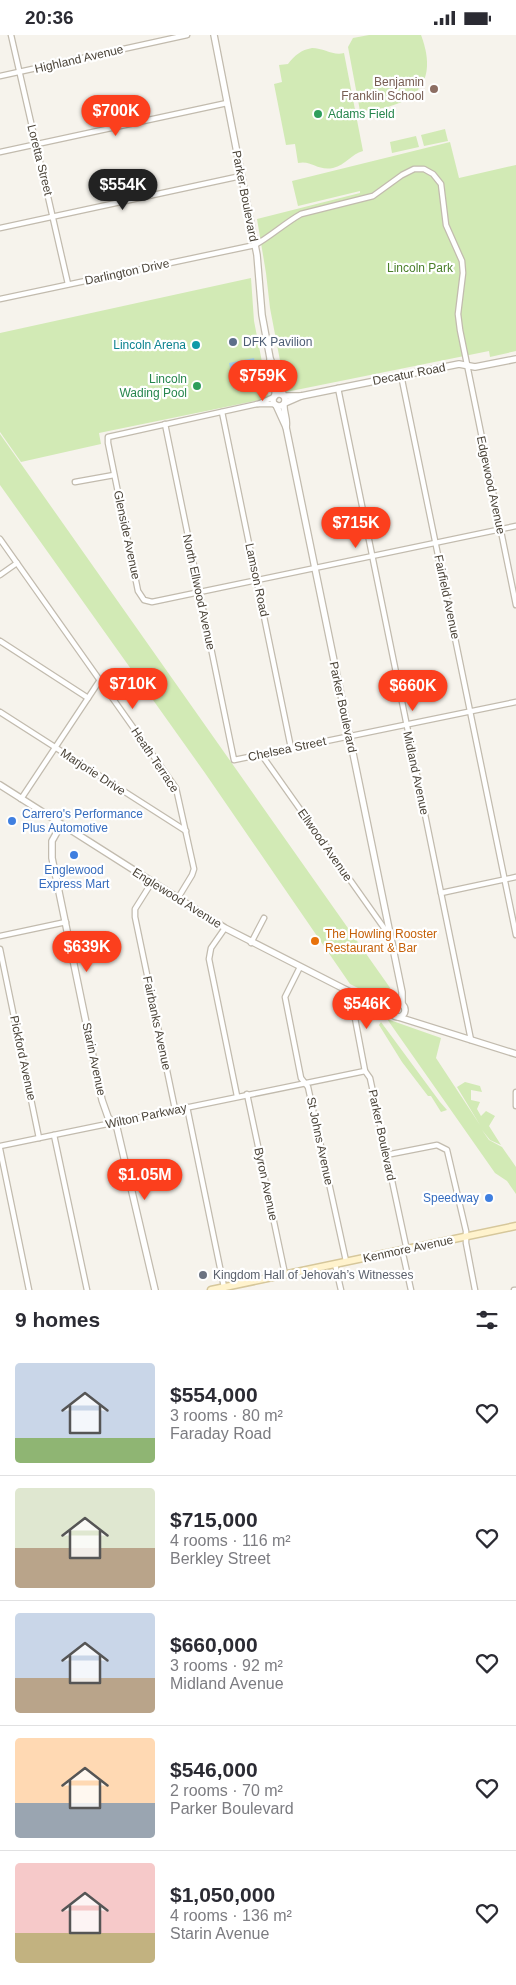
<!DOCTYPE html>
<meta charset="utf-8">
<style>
:root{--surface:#fff;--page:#f2f2f3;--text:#2b2b33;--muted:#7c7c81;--line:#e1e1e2;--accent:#fc3f1d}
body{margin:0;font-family:Arial,sans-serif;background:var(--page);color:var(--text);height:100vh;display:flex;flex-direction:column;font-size:19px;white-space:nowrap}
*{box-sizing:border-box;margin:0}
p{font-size:16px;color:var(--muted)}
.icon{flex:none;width:28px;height:28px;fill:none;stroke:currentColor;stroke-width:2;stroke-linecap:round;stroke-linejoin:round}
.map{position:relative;height:1255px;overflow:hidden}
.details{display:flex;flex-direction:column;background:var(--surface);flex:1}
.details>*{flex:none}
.price{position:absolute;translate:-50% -42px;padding:0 11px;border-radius:18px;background:var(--accent);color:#fff;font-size:16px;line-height:32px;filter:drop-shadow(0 1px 2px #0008)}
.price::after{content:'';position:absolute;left:50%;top:30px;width:15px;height:11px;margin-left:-8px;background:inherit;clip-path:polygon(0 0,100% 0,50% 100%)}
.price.selected{background:#222;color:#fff}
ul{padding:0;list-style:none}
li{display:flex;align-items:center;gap:15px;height:125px;padding:0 15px}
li+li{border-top:1px solid var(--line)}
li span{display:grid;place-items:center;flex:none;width:140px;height:100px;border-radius:5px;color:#555}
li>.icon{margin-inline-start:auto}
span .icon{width:60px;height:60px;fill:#fffc;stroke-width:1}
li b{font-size:21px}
h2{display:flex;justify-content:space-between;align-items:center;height:60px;padding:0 15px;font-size:21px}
.status{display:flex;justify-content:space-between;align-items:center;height:35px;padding:0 25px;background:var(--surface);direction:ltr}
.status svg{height:14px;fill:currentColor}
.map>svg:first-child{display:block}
.green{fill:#d2eab5}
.water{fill:#a9d4f2}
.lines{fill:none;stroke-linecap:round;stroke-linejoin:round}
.minor-casing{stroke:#c2bbae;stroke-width:7}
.tertiary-casing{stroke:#c2bbae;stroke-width:8}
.secondary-casing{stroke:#d6c79b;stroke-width:9}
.minor{stroke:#fff;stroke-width:4.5}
.tertiary{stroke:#fff;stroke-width:5.5}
.secondary{stroke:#fff3cd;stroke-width:6}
.education-dot{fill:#8d6e63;stroke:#fff;stroke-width:2}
.leisure-dot{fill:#2e9e5b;stroke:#fff;stroke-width:2}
.service-dot{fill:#5c6f8a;stroke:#fff;stroke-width:2}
.culture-dot{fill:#0f9aa8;stroke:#fff;stroke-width:2}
.shop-dot{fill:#3f7fe0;stroke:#fff;stroke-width:2}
.food-dot{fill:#e8710a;stroke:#fff;stroke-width:2}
.worship-dot{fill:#6b7280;stroke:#fff;stroke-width:2}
.labels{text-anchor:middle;stroke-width:4.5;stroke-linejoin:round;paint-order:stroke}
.street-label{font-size:12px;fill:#4b4439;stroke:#fff}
.education-label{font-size:12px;fill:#785e54;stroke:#fff;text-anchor:end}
.leisure-label{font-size:12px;fill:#27864d;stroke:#fff;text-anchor:start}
.park-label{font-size:12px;fill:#4a7f2a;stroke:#fff}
.service-label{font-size:12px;fill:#4e5e75;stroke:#fff;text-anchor:start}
.culture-label{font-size:12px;fill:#0d838f;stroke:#fff;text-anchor:end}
.shop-label{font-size:12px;fill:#366cbe;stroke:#fff;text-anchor:start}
.food-label{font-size:12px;fill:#c56008;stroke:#fff;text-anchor:start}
.worship-label{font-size:12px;fill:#5b616d;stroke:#fff;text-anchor:start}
</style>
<div class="status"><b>20:36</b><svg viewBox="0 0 49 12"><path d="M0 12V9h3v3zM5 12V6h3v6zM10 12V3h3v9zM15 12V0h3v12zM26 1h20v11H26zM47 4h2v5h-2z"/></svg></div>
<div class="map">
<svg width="516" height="1255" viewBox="0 0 516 1255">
<rect width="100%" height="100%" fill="#f6f3ec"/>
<g class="green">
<path d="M369,0H421C441,53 409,73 360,76L348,12L353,3Z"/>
<path d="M312,13C324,13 333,21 344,18L363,116C351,119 346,130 333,133C317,136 312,125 298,128L295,109L286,110L274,49L282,47L279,30L288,29C295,20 301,15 312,13Z"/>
<path d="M445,94L448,106L424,111L421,100Z"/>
<path d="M416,101L419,112L392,118L390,107Z"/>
<path d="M450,107L459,143L516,130V316L490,322L489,316L286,357L270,273L266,238L257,184L360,158V156L298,171L292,146Z"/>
<path d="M251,243L254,286L269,363L99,398L101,409L21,427L0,397V298Z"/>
<path d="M0,399L393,957L384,966L350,949L205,738L0,450Z"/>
<path d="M387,984L441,1003L436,1023L480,1090L457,1052L465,1047L480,1051L482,1057L471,1055V1065L480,1067L477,1074L481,1081L486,1076L495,1081L489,1091L501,1110L490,1105L482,1095L489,1105L502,1112L516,1132V1159L507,1146L495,1138Z"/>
<path d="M381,987L440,1067L447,1075L441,1077L431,1061H428L402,1027L379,990Z"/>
</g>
<path class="water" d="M254,323L258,340L247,342L246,335L231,338L229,328Z"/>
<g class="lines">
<g class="minor-casing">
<g id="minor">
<path d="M11,0L68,249"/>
<path d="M0,41L187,0"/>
<path d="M0,117L227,68"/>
<path d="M0,193L241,141"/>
<path d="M0,264L255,210C271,201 285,188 301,179L373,161L402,140L414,134H424L433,139L441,149L446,190L462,226L463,238L458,279L460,295L516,570"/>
<path d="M401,340L516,900"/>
<path d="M338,353L471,1005"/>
<path d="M258,369L274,362"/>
<path d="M274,369H257L108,402V408L138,556L144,565L152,567L516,491"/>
<path d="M222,377L291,713"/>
<path d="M165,389L234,725L516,667"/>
<path d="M75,447L114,440"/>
<path d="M0,504L176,753L194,834L192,840L178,863"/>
<path d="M0,540L17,528"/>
<path d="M0,606L88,663"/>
<path d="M0,677L186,796"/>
<path d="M261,719L389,900"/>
<path d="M21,764L100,645"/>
<path d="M152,847L135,874V882L175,1074"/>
<path d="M441,858L516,842"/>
<path d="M225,893L211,913L209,924L237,1061"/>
<path d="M0,901L66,887"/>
<path d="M251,908L264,883"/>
<path d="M0,914L39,1103"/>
<path d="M300,932L285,962L301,1043L308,1052L346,1226"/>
<path d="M350,957L365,1036L370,1043L406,1211L403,1219L411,1255"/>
<path d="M516,1057V1071"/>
<path d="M247,1059L285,1239"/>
<path d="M187,1072L224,1252"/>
<path d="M54,1100L87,1255"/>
<path d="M0,1111L365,1036"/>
<path d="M0,1114L29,1255"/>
<path d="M386,1120L437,1110L447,1115L466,1196V1208L475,1255"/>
<path d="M335,1229L341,1255"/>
<path d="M514,1255H516"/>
</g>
</g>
<g class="tertiary-casing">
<g id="tertiary">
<path d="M214,0L257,220L262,280L270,323L283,359"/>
<path d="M270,325C269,337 277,349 275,361"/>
<circle cx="279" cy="365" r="6"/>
<path d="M284,361H301L459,329L475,332L516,324"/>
<path d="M285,368L301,361"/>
<path d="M284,369C283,377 288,384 286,392L402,957V969"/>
<path d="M276,370L286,392"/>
<path d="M0,750L225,893L362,963L364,967L391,977"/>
<path d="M61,790L52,806V823L102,1065L108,1082L117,1093L155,1255"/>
<path d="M362,963L392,970"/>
<circle cx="398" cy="975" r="7"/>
<path d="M398,982L516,1019"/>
</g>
</g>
<g class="secondary-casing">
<path id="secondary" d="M211,1255L516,1191"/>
</g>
<use href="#minor" class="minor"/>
<use href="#tertiary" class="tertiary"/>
<use href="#secondary" class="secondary"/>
</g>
<circle class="education-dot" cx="434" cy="54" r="5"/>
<g class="leisure-dot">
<circle cx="318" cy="79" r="5"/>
<circle cx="197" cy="351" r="5"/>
</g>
<circle class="service-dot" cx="233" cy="307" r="5"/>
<circle class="culture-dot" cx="196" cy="310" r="5"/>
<g class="shop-dot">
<circle cx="12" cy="786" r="5"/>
<circle cx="74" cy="820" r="5"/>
<circle cx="489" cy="1163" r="5"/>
</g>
<circle class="food-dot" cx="315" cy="906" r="5"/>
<circle class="worship-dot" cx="203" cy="1240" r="5"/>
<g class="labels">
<g class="street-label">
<text transform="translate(79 24) rotate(-13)" y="4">Highland Avenue</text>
<text transform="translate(40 125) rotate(76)" y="4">Loretta Street</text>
<text transform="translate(245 161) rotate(79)" y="4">Parker Boulevard</text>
<text transform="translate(127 237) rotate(-12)" y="4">Darlington Drive</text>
<text transform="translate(409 339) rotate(-11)" y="4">Decatur Road</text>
<text transform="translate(491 450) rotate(78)" y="4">Edgewood Avenue</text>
<text transform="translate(127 500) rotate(78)" y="4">Glenside Avenue</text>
<text transform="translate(257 545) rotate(78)" y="4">Lamson Road</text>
<text transform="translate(199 557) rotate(78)" y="4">North Ellwood Avenue</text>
<text transform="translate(447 562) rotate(78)" y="4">Fairfield Avenue</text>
<text transform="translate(343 672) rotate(78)" y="4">Parker Boulevard</text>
<text transform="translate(287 714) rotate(-12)" y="4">Chelsea Street</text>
<text transform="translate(155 725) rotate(56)" y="4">Heath Terrace</text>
<text transform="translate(93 737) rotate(33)" y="4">Marjorie Drive</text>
<text transform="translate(416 738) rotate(78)" y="4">Midland Avenue</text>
<text transform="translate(325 810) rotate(55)" y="4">Ellwood Avenue</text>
<text transform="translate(177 863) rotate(32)" y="4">Englewood Avenue</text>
<text transform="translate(157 988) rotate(78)" y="4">Fairbanks Avenue</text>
<text transform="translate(23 1023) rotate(78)" y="4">Pickford Avenue</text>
<text transform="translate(94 1024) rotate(78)" y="4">Starin Avenue</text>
<text transform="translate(146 1081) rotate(-12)" y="4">Wilton Parkway</text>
<text transform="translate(382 1100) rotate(78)" y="4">Parker Boulevard</text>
<text transform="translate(320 1106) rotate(78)" y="4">St Johns Avenue</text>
<text transform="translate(266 1149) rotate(78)" y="4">Byron Avenue</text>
<text transform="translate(408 1214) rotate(-12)" y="4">Kenmore Avenue</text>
</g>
<g class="education-label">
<text x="424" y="51">Benjamin<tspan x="424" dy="14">Franklin School</tspan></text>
</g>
<g class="leisure-label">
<text x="328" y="83">Adams Field</text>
<text x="187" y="348" text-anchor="end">Lincoln<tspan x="187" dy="14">Wading Pool</tspan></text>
</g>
<g class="park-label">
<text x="420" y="237">Lincoln Park</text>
</g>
<g class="service-label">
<text x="243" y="311">DFK Pavilion</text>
</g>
<g class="culture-label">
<text x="186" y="314">Lincoln Arena</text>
</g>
<g class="shop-label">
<text x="22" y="783">Carrero's Performance<tspan x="22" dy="14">Plus Automotive</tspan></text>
<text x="74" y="839" text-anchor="middle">Englewood<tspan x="74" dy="14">Express Mart</tspan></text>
<text x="479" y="1167" text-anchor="end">Speedway</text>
</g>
<g class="food-label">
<text x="325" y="903">The Howling Rooster<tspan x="325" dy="14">Restaurant &amp; Bar</tspan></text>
</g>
<g class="worship-label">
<text x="213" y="1244">Kingdom Hall of Jehovah’s Witnesses</text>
</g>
</g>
</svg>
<b class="price" style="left:116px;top:102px">$700K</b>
<b class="price selected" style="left:123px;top:176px">$554K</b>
<b class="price" style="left:263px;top:367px">$759K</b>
<b class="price" style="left:356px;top:514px">$715K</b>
<b class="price" style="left:133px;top:675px">$710K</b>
<b class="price" style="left:413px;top:677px">$660K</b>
<b class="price" style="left:87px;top:938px">$639K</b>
<b class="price" style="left:367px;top:995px">$546K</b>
<b class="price" style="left:145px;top:1166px">$1.05M</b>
</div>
<section class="details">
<h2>9 homes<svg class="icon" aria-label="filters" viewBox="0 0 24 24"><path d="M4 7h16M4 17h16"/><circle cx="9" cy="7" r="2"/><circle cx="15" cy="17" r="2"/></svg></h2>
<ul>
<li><span style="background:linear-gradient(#c9d6e8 75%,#8fb573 0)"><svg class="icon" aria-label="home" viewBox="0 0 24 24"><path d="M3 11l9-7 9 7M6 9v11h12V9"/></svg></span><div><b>$554,000</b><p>3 rooms · 80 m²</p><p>Faraday Road</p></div><svg class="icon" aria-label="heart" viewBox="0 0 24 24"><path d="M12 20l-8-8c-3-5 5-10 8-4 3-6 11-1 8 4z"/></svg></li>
<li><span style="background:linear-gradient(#dfe7d0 60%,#b9a48a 0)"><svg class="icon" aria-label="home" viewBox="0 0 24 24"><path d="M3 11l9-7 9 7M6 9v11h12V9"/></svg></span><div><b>$715,000</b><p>4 rooms · 116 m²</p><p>Berkley Street</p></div><svg class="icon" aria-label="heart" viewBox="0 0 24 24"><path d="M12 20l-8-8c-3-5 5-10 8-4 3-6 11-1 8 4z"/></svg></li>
<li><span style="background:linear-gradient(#c9d6e8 65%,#b9a48a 0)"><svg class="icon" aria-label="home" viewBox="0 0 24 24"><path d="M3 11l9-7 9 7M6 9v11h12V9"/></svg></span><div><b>$660,000</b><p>3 rooms · 92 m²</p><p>Midland Avenue</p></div><svg class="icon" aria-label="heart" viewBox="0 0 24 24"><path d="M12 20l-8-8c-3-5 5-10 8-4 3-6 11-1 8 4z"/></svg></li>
<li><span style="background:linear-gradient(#ffd9b3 65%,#9aa5b1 0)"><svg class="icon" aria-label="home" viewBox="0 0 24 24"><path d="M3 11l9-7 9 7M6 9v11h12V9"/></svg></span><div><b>$546,000</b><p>2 rooms · 70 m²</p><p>Parker Boulevard</p></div><svg class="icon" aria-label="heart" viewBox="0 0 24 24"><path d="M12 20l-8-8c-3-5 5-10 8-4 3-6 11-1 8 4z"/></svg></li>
<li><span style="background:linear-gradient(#f6c9c9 70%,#c2b280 0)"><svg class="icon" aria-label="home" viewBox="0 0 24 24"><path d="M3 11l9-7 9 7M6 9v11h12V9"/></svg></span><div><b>$1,050,000</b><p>4 rooms · 136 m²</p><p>Starin Avenue</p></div><svg class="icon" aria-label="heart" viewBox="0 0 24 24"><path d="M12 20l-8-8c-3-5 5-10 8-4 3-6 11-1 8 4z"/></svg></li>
</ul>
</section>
